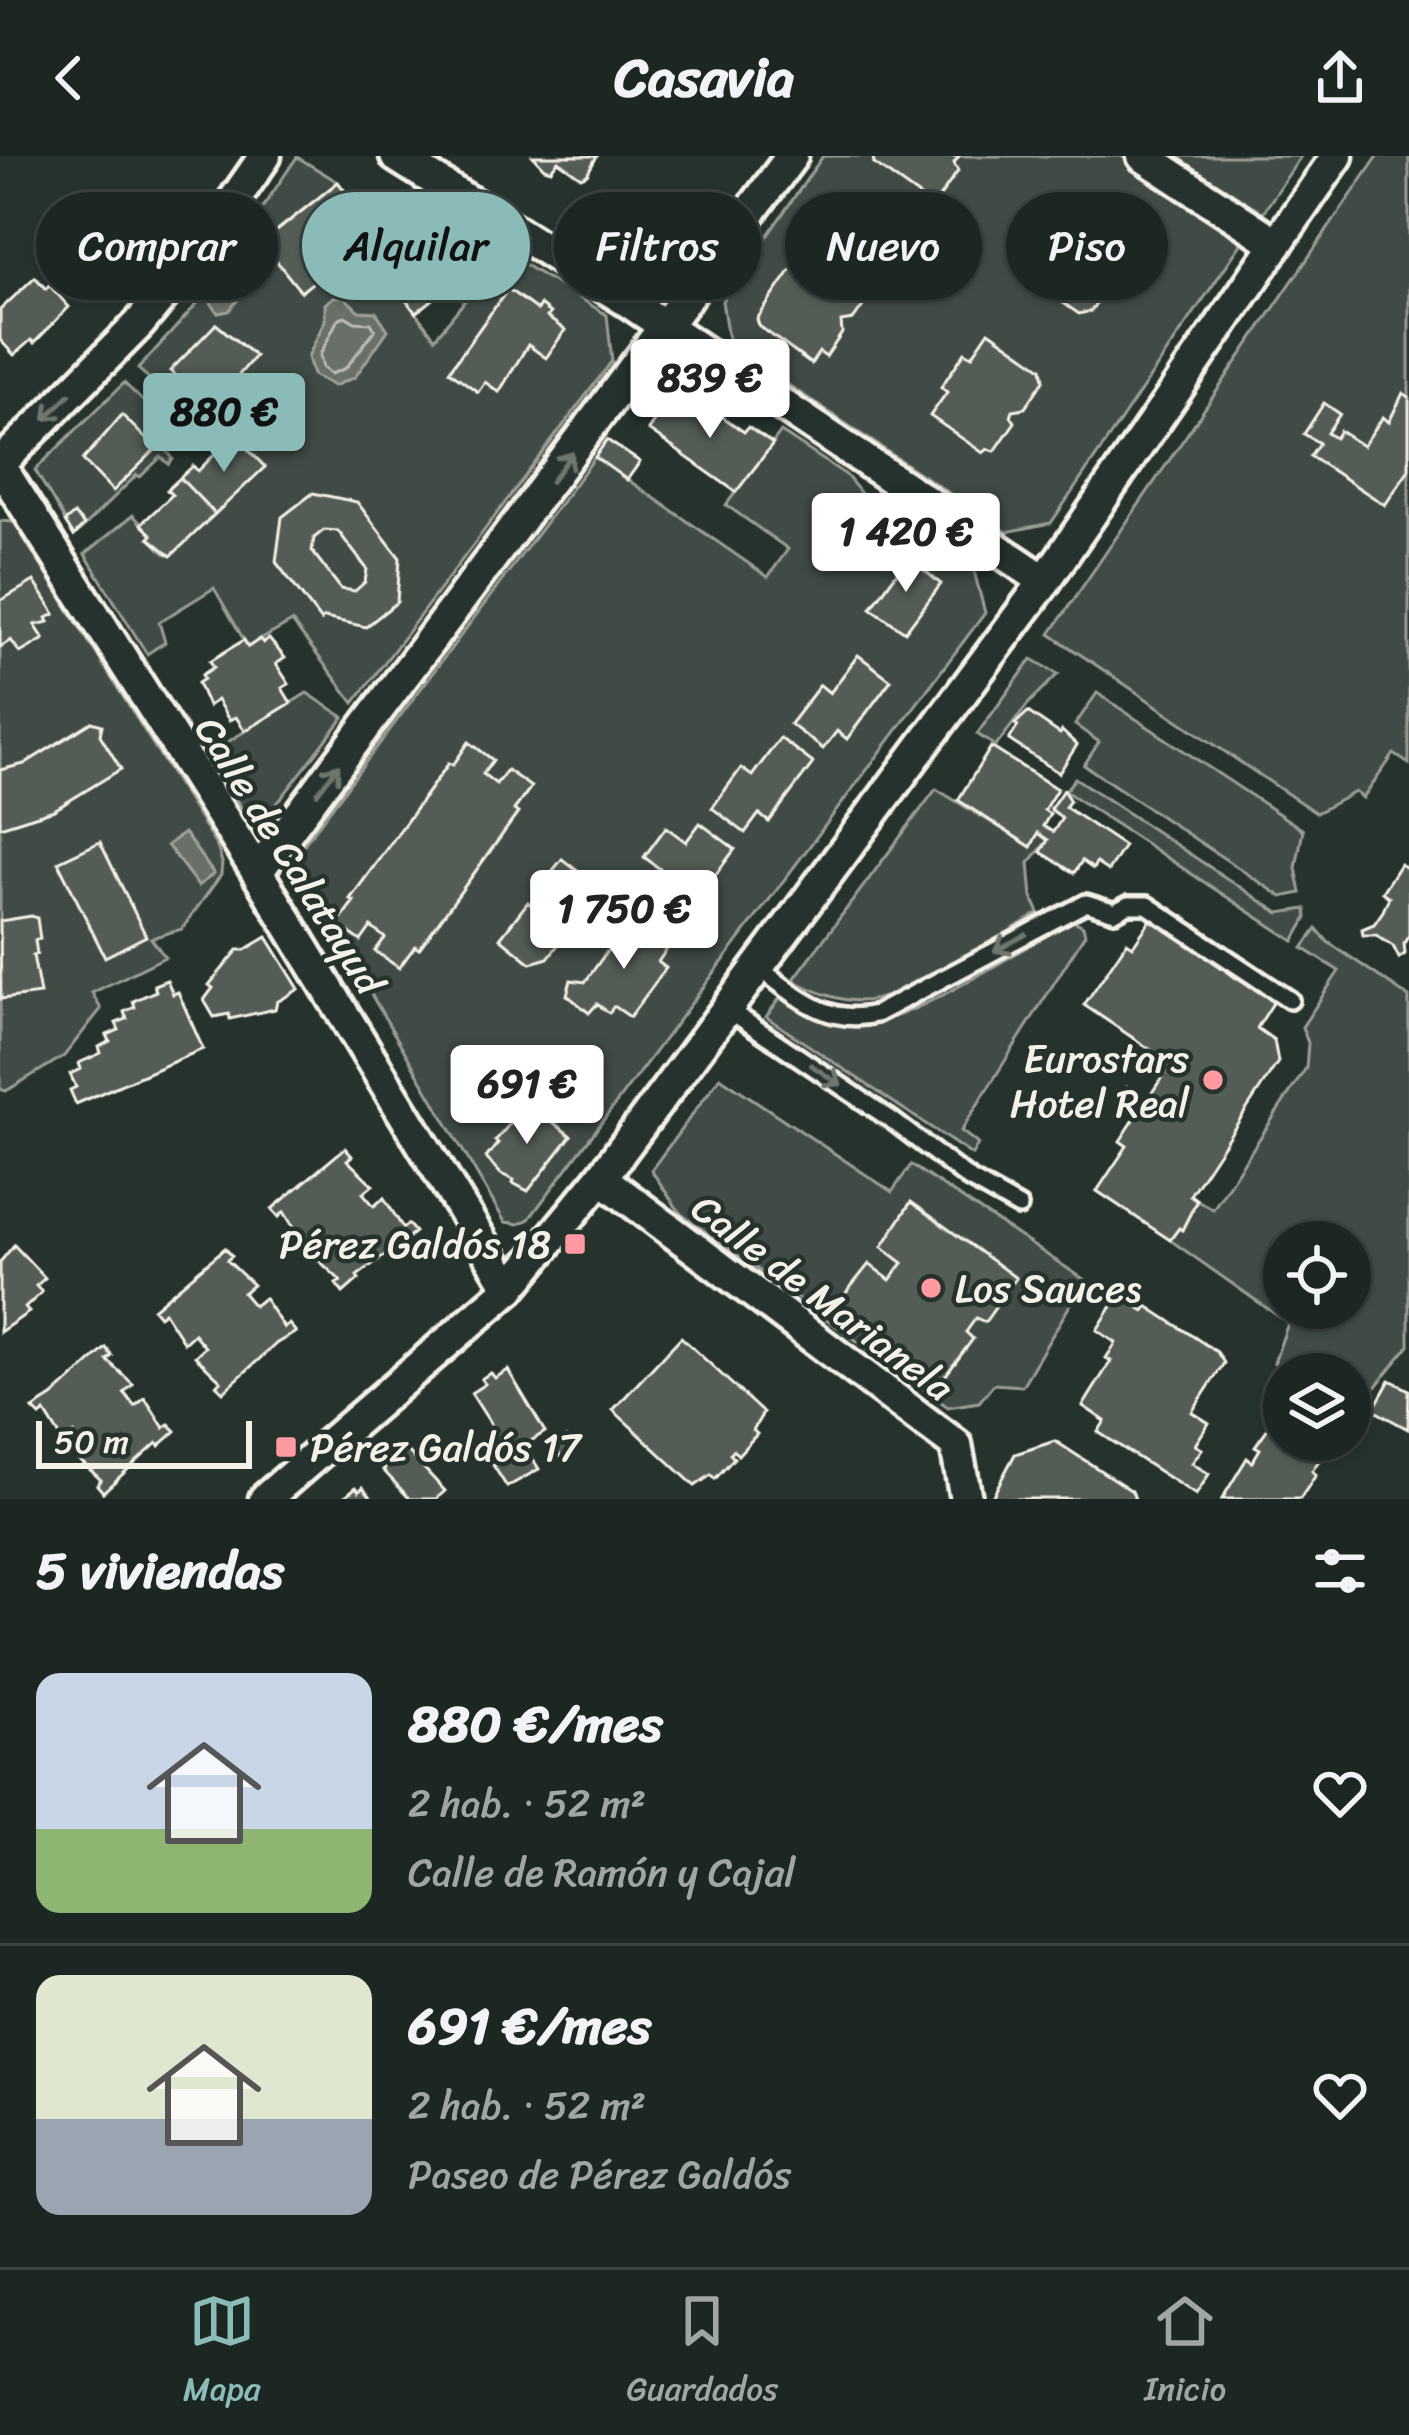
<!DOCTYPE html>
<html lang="es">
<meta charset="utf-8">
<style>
:root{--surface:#1c2622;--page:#252e2a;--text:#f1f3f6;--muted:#a0a5a5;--line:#3a4340;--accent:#8bbbb9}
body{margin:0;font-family:Sriracha,sans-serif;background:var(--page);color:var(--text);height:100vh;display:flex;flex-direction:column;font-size:45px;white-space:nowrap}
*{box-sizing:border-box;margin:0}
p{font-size:39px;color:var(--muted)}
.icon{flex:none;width:66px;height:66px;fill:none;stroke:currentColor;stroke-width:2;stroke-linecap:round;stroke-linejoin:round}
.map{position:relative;height:1343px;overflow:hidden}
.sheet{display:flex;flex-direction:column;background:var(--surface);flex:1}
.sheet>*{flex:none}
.guide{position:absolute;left:36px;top:36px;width:1338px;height:108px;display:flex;gap:24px}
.fabs{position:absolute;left:1263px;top:1065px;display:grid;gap:24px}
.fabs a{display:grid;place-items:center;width:108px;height:108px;border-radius:50%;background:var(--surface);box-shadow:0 3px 9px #0004,0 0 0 3px var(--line);font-size:60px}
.scale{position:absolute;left:36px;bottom:30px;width:216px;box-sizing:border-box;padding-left:12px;border:6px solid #f4f1e8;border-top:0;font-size:33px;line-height:42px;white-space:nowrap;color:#f4f1e8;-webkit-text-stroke:9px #26332d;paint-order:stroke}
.price{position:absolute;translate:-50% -102px;padding:0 27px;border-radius:12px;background:#fff;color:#222;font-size:39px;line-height:78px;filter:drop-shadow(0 3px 6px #0008)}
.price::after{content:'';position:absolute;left:50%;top:72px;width:36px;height:27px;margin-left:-18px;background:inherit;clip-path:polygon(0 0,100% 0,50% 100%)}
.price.active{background:var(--accent);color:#111}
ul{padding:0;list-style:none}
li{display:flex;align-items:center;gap:36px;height:300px;padding:0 36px}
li+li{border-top:3px solid var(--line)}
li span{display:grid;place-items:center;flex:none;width:336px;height:240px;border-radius:24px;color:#555}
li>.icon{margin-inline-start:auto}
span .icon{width:144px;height:144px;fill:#fffc;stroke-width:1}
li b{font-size:51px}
h2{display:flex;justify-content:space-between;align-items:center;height:144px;padding:0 36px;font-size:51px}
.pill{padding:0 42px;border-radius:54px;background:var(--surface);box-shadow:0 3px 9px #0004,0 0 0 3px var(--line);font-size:42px;line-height:108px}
.pill.active{background:var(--accent);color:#111}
header{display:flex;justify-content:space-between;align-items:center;height:156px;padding:0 36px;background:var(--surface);font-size:54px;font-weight:700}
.menu{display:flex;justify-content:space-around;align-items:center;height:168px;border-top:3px solid var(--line);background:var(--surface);font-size:33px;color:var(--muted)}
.menu a{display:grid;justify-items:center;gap:6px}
.menu .active{color:var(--accent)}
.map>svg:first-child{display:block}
.green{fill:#414b45;stroke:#9a9e96;stroke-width:3;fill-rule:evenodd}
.water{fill:#676f68;stroke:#9fa39b;stroke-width:3}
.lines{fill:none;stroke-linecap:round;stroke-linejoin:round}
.shore{stroke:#bcbdb5;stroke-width:3}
.building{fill:#525c55;stroke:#f4f1e8;stroke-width:3;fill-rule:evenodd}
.service-casing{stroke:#f4f1e8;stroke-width:24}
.minor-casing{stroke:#f4f1e8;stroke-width:39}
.service{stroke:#26332d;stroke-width:15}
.minor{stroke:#26332d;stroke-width:30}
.oneway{stroke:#6e766e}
.poi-dot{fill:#ff9aa2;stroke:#26332d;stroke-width:4.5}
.labels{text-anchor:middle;stroke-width:9;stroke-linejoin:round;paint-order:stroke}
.street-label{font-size:39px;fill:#f4f1e8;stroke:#26332d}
.poi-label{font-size:39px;fill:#f4f1e8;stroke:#26332d;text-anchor:end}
</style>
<header><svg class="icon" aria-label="back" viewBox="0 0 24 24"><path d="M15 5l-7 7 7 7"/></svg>Casavia<svg class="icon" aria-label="share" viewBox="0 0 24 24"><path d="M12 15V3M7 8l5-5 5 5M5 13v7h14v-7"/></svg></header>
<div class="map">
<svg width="1409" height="1343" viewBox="0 0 1409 1343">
<rect width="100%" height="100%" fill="#26332d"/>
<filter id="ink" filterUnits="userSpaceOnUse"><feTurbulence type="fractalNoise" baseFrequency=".00833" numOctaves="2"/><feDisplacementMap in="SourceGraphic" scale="24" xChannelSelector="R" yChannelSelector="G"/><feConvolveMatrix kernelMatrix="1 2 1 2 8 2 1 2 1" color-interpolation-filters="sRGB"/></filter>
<g filter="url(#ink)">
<g class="green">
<path d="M823,0H1121L1242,81L1243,85L1051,367L1007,376L729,189L722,145Z"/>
<path d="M1162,0H1301L1264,55L1246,58Z"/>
<path d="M1378,0H1409V608L1394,598L1363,642L1355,636L1316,657L1050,478Z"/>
<path d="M297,1L338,26L262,86L301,135L354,93L392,140L399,135L435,182L504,96L607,159L612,205L354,547L292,466L248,491L214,432L159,466L165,486L147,498L85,398L133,359L152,379L150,382L164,397L172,399L264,311L222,267L187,256L138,213L196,149Z"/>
<path d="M124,227L175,276L163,289L173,303L169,308L161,301L140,321L137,319L74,380L35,314Z"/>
<path d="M781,276L846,319L863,340L974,415L985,457L529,1063L519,1068L505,1066L292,704L595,301L768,421L788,393L726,349Z"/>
<path d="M0,365L14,366L217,691L222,706L221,719L182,773L151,782L165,801L92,837L101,853L64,900L6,935L0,933Z"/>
<path d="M1032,503L1058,518L1028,548L996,590L977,578Z"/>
<path d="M307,537L344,561L266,662L250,666L208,598Z"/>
<path d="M1097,537L1303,674L1296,712L1301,737L1282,741L1084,609L1099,586L1075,569Z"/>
<path d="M1075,622L1279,757L1306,753L1307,762L1294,785L1065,635Z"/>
<path d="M936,633L1030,690L1038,677L1048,684L1029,707L1032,741L1039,757C995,782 909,845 860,845C838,845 817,836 797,826L794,823Z"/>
<path d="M1072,764L1083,770L1085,778L961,975L978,988L972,999L766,861L780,842C805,855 831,869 860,869C906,869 1027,790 1072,764Z"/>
<path d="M1317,773L1328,786L1409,841V1190L1359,1251L1350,1247V1218H1296L1274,1207L1288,1167L1170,1084L1179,1072L1182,1073L1197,1044L1213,1053L1306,912L1308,887L1302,871L1339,815L1303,792ZM1284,1086H1350V1152H1284Z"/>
<path d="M720,921L892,1036L911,1009L1085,1124L1022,1230L994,1228L979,1246L948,1251L681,1058L651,1014Z"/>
</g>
<g class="water">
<path d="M231,109H238L249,129L229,155L218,157L210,145L232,116Z"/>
<path d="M333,141H344L359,155L376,156L388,174L355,221L334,230L313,219L308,201L325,164V148Z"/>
<path d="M184,677L214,718L198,730L167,689Z"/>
</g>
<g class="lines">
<path class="shore" d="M345,160L355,166L371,167L375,174L346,212L331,218L323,212L320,199L338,163Z"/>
</g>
<g class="building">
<path d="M533,0H597L587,18L581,21L558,5L551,14L544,12Z"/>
<path d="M873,0H959L954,7L958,15L938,43L926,45L874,8Z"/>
<path d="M338,26L357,50L371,38L412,88L422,80L429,81L454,112L435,127L442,136L416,157L399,135L392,140L354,93L301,136L262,87Z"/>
<path d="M91,34L152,76L142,88L138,85L116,123L59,76L70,62L82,71L92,57L80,48Z"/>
<path d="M1084,36L1137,72L1140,85L1120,113L1115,111L1107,116L1110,127L1091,155L1079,158L1026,121L1043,96L1036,92L1061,56L1067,61Z"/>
<path d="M809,88H817L871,124L873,136L853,164L841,166L842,177L826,201L819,196L811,208L759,170L757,163Z"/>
<path d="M35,121L46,133L49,129L69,151L34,187L31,184L14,199L0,184V154Z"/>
<path d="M508,133L537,154L540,149L550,157L547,161L565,174L546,202L528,189L499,236L485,226L478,236L449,215Z"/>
<path d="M216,168L255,200L212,251L170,215Z"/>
<path d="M989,175L1042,212L1044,224L1025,252L1013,254L1011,260L1015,266L995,295L988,293L983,297L930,260L947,236L941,231L965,196L972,200Z"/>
<path d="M675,235L702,254L706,249L744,276L748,271L773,288L736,336L648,274Z"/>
<path d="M1403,237L1409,241V313L1385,349L1310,300L1319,287L1304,278L1324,247L1340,258L1327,277L1335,282L1340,275L1363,290L1383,261L1389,266Z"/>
<path d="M122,259L156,293L113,335L83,304Z"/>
<path d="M234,279L265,311L215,358L180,322L193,310L198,315Z"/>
<path d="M607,284L640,306L627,324L595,301Z"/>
<path d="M180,322L215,358L171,400L149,382L152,379L141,368L172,339L167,334Z"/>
<path d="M313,337L357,346L400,402L397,446L366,471L324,462L321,465L276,406L282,361ZM324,374L338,375L367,413L365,426L355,435L341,433L312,395L314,382Z"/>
<path d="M74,358L84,369L74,380L65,366Z"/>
<path d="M908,401L941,428L905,476L871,452Z"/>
<path d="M34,425L55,458L47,462L49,466L35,469L44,483L20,497L11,484L0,491V445Z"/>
<path d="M260,483L263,487L269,483L285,502L276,508L289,528L282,532L291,547L245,575L236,561L229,564L217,544L208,550L198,527L204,523L202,519L214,511L210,505L244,484L248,491Z"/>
<path d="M858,499L891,524L847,583L837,575L823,593L790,568L820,529L830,537Z"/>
<path d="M1028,556L1060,578L1062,575L1077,589L1059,617L1009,584L1018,570L1015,568Z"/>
<path d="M92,566L102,569L100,579L121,613L54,654L0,671V614L24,608Z"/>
<path d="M780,582L813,607L769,666L759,658L745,677L712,652L741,612L752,620Z"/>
<path d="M469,586L493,604L483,618L496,628L507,614L531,631L514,654L518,657L419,793L415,790L399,812L375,795L385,782L371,771L361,785L337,768L354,745L350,743L449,607L453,609Z"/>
<path d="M991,591L1057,633L1044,654L1050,658L1043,670L1053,676L1062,662L1050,653L1063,634L1070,645L1065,651L1124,690L1108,715L1096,707L1093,713L1082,705L1074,717L1041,696L1048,684L1038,677L1031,691L958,644Z"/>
<path d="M700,667L735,693L698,742L644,701L666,671L686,686Z"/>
<path d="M100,686L146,780L105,801L58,706Z"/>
<path d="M562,703L594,728L592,745L548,802L531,807L500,782L528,746L532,750L539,742L534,738Z"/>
<path d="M1400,708L1407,712L1409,709V779L1404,787L1405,798L1399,802L1393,790L1376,779H1363L1362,773L1374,768L1383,755L1389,741L1382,736Z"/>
<path d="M31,760L37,762L40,783L35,784L37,798L33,799L40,838L1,843L0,765Z"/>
<path d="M650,762L663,771L657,780L669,790L658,806L666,812L630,861L614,850L609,857L597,848L589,857L567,839L571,824L585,826L625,770L637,779Z"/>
<path d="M1156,764L1236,822L1242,821L1260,833L1273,847L1257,872L1274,884L1278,906L1190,1039L1197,1044L1182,1074L1179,1072L1170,1084L1097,1035L1127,990L1120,985L1137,959L1117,946L1127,931L1147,944L1165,917L1154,910L1160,900L1084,849L1127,786L1133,790L1150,765Z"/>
<path d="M267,781L299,833L277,846L275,853L230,863L229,858L214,861L204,844L213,832L209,829L238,794H245Z"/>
<path d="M167,824L173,838L178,836L203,893L76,948L70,934L76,931L70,918L81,913L79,907L101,897L99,891L110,885L107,879L119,874L116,867L127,863L124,856L135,851L133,845L156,835L154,829Z"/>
<path d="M528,947L571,980L528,1035L513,1027L514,1024L501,1018L486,1002L498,987L495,985Z"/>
<path d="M345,992L352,1000L347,1004L373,1029L363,1037L374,1050L384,1042L403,1072L408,1068L415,1076L357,1120L359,1123L343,1137L336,1128L341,1125L314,1100L325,1091L313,1078L303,1086L284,1056L279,1061L272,1053Z"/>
<path d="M911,1046L1016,1122L985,1166L976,1162L966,1176L973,1183L943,1223L893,1191L838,1147L869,1108L890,1124L903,1107L882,1091Z"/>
<path d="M14,1089L45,1122L36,1130L42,1136L25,1152L29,1156L0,1176V1106Z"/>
<path d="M225,1092L232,1100L227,1104L253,1129L243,1137L254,1150L264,1142L284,1172L289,1168L296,1176L277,1187L223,1236L216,1229L221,1225L195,1200L205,1191L194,1178L184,1187L164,1156L159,1160L153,1153Z"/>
<path d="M1119,1139L1144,1155L1147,1150L1217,1196L1224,1207L1192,1256L1209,1267L1195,1289L1202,1293L1192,1307L1209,1318L1196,1339L1098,1276L1105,1265L1083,1250L1111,1205L1106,1202L1116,1187L1097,1174Z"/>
<path d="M681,1181L763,1257L753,1274L757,1278L738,1299L733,1294L730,1298L734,1302L715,1323L711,1319L695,1330L613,1254Z"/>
<path d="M106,1192L112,1200L107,1204L133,1228L124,1237L135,1250L145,1242L164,1272L169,1268L176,1275L159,1290L157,1287L103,1336L97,1329L101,1324L75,1300L85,1291L74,1278L64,1287L45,1256L40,1260L33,1253L52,1241Z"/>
<path d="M508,1214L545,1276L510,1298L471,1237L485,1228L481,1223L487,1219L491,1217L495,1222Z"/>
<path d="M1390,1224L1409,1234L1408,1273L1373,1254Z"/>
<path d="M1284,1250V1284H1339L1331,1297L1326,1294L1312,1315L1316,1319L1300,1343H1222L1247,1302L1252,1306L1260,1293L1255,1290Z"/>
<path d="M566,1282L573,1294L561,1301L553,1289Z"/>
<path d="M1055,1285L1132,1335L1135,1343H991L1015,1298Z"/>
<path d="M406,1293L445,1335L436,1343H410L383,1314L389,1309L386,1306Z"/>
<path d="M530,1299L539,1313L507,1331L493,1309Z"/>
<path d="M356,1331L359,1335L363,1331L373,1343H342Z"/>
</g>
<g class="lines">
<g class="service-casing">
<g id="service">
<path d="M759,812C797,840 827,870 876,858L1086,747L1115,756L1128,749H1147L1290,844"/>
<path d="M729,854L893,965L969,1023L1019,1051"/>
</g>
</g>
<g class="minor-casing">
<g id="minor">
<path d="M396,0L629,146L1045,425"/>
<path d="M1143,0L1277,88"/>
<path d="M0,308L139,168L196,99L265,0"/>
<path d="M0,310L257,716L510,1132"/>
<path d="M257,716L792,0"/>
<path d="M601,1022L956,1289L966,1343"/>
<path d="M265,1343L510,1132L601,1022L1045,425L1337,0"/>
</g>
</g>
<use href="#service" class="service"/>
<use href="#minor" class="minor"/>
</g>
<defs><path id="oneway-shaft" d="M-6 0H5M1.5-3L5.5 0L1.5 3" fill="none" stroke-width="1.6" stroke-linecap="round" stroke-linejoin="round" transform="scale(3)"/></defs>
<g class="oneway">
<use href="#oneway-shaft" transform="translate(57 251) rotate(135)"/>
<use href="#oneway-shaft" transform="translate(562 311) rotate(-53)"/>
<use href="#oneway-shaft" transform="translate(328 623) rotate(-53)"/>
<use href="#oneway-shaft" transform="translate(1010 787) rotate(152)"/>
<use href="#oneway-shaft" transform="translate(826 919) rotate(34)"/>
</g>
</g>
<g class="poi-dot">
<circle cx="1213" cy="924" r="12"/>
<rect x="563" y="1076" width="24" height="24" rx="6"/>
<circle cx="931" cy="1132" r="12"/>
<rect x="274" y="1279" width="24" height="24" rx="6"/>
</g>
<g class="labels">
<g class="street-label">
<text transform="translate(290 699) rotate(58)" y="14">Calle de Calatayud</text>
<text transform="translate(823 1141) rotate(37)" y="14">Calle de Marianela</text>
</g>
<g class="poi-label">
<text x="1189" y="916">Eurostars<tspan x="1189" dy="45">Hotel Real</tspan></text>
<text x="551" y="1102">Pérez Galdós 18</text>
<text x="955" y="1146" text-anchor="start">Los Sauces</text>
<text x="310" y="1305" text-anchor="start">Pérez Galdós 17</text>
</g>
</g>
</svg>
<div class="fabs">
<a><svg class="icon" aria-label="locate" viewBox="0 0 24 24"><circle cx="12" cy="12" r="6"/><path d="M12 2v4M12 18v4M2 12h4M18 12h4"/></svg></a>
<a><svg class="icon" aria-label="layers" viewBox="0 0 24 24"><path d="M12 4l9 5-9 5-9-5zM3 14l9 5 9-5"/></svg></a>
</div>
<div class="scale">50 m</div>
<b class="price" style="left:710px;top:285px">839 €</b>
<b class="price active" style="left:224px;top:319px">880 €</b>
<b class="price" style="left:906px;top:439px">1 420 €</b>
<b class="price" style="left:624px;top:816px">1 750 €</b>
<b class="price" style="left:527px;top:991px">691 €</b>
<div class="guide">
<a class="pill">Comprar</a>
<a class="pill active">Alquilar</a>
<a class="pill">Filtros</a>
<a class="pill">Nuevo</a>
<a class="pill">Piso</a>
</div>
</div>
<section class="sheet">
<h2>5 viviendas<svg class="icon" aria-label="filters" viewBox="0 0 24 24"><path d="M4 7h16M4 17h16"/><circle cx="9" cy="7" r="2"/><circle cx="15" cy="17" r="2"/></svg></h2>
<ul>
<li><span style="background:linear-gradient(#c9d6e8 65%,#8fb573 0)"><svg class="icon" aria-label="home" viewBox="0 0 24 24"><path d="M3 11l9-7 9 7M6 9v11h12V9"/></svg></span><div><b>880 €/mes</b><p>2 hab. · 52 m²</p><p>Calle de Ramón y Cajal</p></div><svg class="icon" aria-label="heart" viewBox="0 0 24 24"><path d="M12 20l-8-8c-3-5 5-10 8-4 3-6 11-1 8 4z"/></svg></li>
<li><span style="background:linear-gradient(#dfe7d0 60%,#9aa5b1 0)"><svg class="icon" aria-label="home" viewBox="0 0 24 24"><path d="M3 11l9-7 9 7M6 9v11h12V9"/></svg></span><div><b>691 €/mes</b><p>2 hab. · 52 m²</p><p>Paseo de Pérez Galdós</p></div><svg class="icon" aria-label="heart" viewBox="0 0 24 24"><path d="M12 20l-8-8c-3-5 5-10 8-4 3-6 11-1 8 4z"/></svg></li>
</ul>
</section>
<nav class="menu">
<a class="active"><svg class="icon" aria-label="map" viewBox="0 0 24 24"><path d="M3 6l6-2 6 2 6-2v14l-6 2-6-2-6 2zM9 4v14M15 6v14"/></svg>Mapa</a>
<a><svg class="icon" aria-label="saved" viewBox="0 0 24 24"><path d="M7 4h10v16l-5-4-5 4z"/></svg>Guardados</a>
<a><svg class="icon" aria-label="home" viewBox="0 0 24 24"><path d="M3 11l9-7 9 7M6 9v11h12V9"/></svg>Inicio</a>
</nav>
